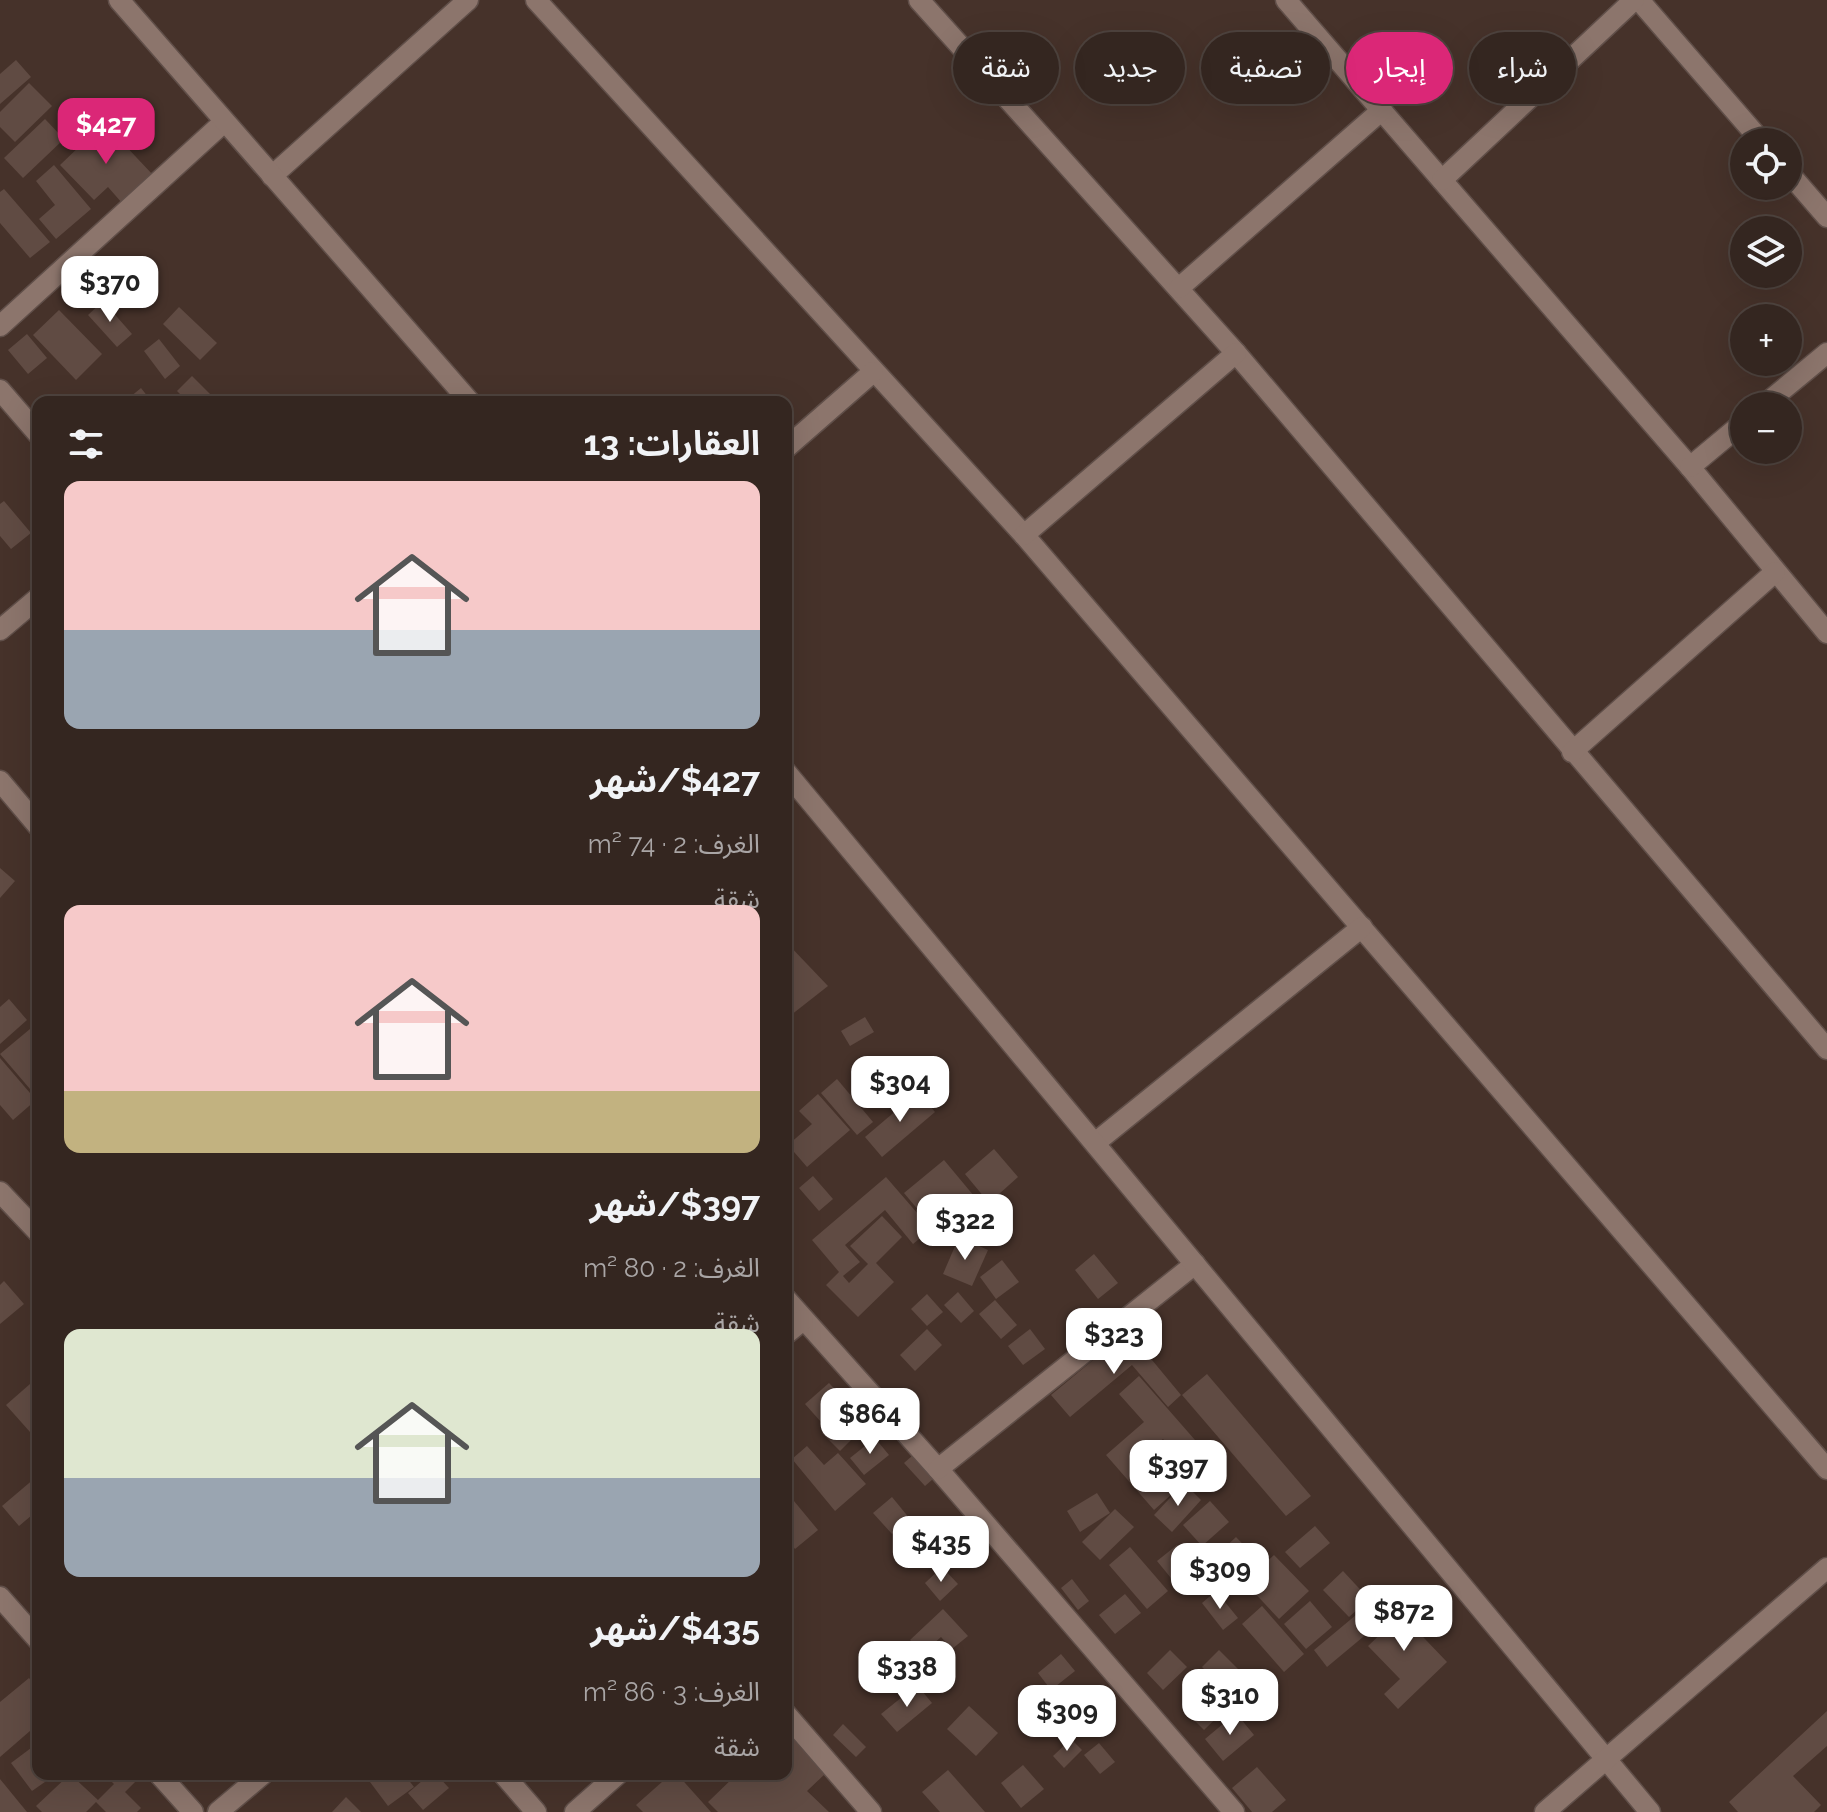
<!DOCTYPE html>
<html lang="ar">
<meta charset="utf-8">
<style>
:root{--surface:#342620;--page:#3f322d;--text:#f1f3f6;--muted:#a9a5a5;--line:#4e433e;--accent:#db2777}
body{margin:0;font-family:Raleway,"Noto Sans Arabic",sans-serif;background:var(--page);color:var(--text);direction:rtl;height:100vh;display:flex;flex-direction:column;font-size:30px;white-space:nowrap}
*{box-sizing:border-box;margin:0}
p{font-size:26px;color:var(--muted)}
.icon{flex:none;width:44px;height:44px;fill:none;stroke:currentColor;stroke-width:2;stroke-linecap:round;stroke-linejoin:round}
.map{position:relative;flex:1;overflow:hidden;direction:ltr}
.drawer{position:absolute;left:32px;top:396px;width:760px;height:1384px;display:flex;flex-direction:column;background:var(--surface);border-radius:16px;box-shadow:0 8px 32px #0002,0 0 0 2px var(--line);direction:rtl}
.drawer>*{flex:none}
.guide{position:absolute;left:816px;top:32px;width:760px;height:72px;direction:rtl;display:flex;gap:16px}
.tools{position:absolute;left:1730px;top:128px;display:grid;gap:16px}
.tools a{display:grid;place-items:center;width:72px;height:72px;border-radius:50%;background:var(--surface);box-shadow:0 8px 32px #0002,0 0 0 2px var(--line);font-size:40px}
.price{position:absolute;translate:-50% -68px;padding:0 18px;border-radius:16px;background:#fff;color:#222;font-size:26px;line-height:52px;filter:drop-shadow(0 2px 4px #0008)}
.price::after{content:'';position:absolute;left:50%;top:48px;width:24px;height:18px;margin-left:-12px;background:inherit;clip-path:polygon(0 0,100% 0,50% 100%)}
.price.selected{background:var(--accent);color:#fff}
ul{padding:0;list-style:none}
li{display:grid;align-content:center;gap:16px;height:424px;padding:0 32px}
li span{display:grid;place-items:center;height:248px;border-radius:16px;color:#555}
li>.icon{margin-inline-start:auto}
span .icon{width:144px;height:144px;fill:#fffc;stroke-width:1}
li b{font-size:34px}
h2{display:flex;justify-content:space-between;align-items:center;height:96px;padding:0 32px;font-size:34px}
.chip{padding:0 28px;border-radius:36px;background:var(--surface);box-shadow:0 8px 32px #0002,0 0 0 2px var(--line);font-size:28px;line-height:72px}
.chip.selected{background:var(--accent);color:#fff}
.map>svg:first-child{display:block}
.building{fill:#604b43}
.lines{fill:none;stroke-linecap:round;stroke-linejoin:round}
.street-casing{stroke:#604f49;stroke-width:23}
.secondary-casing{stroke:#604f49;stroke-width:23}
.street{stroke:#8c756c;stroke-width:20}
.secondary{stroke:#8c756c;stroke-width:20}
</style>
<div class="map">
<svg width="1827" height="1812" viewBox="0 0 1827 1812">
<rect width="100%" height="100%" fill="#46322a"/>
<g class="building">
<path d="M16,60L31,77L0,104V74Z"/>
<path d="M29,83L52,106L15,142L0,127V112Z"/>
<path d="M45,119L64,139L23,178L4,158Z"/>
<path d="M104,123L153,175L122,203L108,187L94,200L60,165Z"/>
<path d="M54,165L91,209L56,239L39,219L55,205L36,181Z"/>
<path d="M4,189L50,242L30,258L0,223V192Z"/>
<path d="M103,301L132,334L117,347L88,315Z"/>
<path d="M179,307L217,343L200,360L163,324Z"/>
<path d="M59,310L102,354L76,380L33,335Z"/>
<path d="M27,334L47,358L28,374L8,350Z"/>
<path d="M159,339L180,366L165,379L144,351Z"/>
<path d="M192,376L213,397L208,402H188L177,391Z"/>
<path d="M141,388L152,402H124Z"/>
<path d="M4,501L31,533L11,549L0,536V504Z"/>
<path d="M0,868L15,881L0,898Z"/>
<path d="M786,942L828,986L786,1019Z"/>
<path d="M9,999L27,1020L0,1044V1007Z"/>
<path d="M865,1017L874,1032L850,1046L841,1031Z"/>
<path d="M36,1024L38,1083L30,1089L0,1054Z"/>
<path d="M0,1058L36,1100L13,1120L0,1105Z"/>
<path d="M837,1079L873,1122L857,1135L821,1093Z"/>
<path d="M918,1092L935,1112L882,1157L865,1137Z"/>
<path d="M818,1094L850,1130L807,1167L788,1145L812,1124L799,1111Z"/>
<path d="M994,1149L1018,1177L989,1203L965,1174Z"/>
<path d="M944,1160L984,1208L945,1242L904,1193Z"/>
<path d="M813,1176L833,1199L819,1211L799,1188Z"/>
<path d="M886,1177L931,1229L913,1244L885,1210L845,1245L860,1262L843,1276L849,1283L868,1264L850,1246L882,1216L902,1237L876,1263L894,1282L858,1317L826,1285L839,1272L812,1240Z"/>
<path d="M959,1237L988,1250L972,1286L943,1274Z"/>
<path d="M1094,1254L1118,1283L1098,1299L1075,1270Z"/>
<path d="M1002,1260L1019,1282L996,1299L980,1277Z"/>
<path d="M4,1281L24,1304L0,1324V1285Z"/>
<path d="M958,1292L974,1311L961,1323L944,1305Z"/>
<path d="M927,1294L943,1312L927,1326L911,1309Z"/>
<path d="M995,1300L1017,1325L1001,1339L979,1314Z"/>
<path d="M927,1329L942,1345L915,1371L900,1355Z"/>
<path d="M1030,1329L1045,1349L1023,1365L1008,1346Z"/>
<path d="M1128,1331L1181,1395L1168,1407L1132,1365L1070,1417L1051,1395Z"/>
<path d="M1207,1374L1311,1496L1286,1516L1182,1395Z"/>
<path d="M1139,1376L1202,1448L1185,1463L1163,1439L1142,1457L1173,1493L1154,1510L1106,1455L1144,1422L1119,1394Z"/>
<path d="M38,1377V1441L6,1405Z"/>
<path d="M829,1383L845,1400L821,1422L805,1404Z"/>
<path d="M848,1408L866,1425L840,1451L822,1433Z"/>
<path d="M875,1438L889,1455L864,1475L850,1458Z"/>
<path d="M1161,1444L1184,1469L1170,1482L1146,1458Z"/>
<path d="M807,1446L824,1465L838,1453L866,1484L835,1511L792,1459Z"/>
<path d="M920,1449L941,1472L925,1486L904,1463Z"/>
<path d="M35,1478L38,1483V1510L19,1526L2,1506Z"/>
<path d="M1184,1483L1201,1500L1172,1532L1154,1515Z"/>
<path d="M1097,1493L1110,1513L1080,1532L1067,1511Z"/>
<path d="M789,1495L818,1530L795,1549L786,1537V1498Z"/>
<path d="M892,1497L910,1519L892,1534L873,1513Z"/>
<path d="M1210,1501L1229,1522L1202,1546L1183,1525Z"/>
<path d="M1115,1509L1134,1527L1100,1560L1082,1542Z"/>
<path d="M1315,1526L1330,1543L1300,1568L1285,1552Z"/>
<path d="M1236,1537L1263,1565L1274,1555L1309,1591L1279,1619L1218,1554Z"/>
<path d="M1177,1545L1195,1566L1175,1583L1157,1561Z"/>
<path d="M1130,1547L1168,1591L1147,1609L1109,1565Z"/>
<path d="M942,1567L958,1584L940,1601L925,1583Z"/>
<path d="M1343,1571L1369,1599L1349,1617L1323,1590Z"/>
<path d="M1072,1579L1089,1601L1078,1610L1061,1588Z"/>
<path d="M1216,1591L1238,1618L1223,1630L1202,1603Z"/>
<path d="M1380,1592L1447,1662L1398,1709L1384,1694L1400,1679L1368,1646L1389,1626L1368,1603Z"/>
<path d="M1125,1594L1141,1613L1115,1634L1099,1615Z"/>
<path d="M1310,1601L1332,1627L1306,1649L1284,1624Z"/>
<path d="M1368,1605L1381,1622L1327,1667L1314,1650Z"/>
<path d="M1262,1606L1304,1654L1284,1672L1242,1624Z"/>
<path d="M943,1609L968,1636L952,1649L941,1637L923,1653L910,1640Z"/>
<path d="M1170,1650L1187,1667L1163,1690L1147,1673Z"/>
<path d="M1219,1650L1252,1683L1204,1730L1187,1713L1218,1683L1202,1667Z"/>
<path d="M1061,1654L1075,1671L1051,1690L1038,1673Z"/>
<path d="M29,1678L38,1689V1724L0,1757V1702Z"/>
<path d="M917,1685L932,1703L897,1732L881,1714Z"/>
<path d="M969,1706L998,1733L976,1756L947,1729Z"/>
<path d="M1827,1711V1746L1793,1776L1821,1805L1814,1812H1738L1729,1802Z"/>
<path d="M1236,1713L1254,1735L1223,1761L1205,1739Z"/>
<path d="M843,1724L866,1747L856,1757L833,1735Z"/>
<path d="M790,1736L826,1773L807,1791L829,1812H718L708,1802L737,1774H786V1740Z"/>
<path d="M1071,1739L1082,1750L1064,1768L1053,1756Z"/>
<path d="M1099,1743L1115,1762L1100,1774L1084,1755Z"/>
<path d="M31,1748L38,1757V1774L52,1777L32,1791L11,1763Z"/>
<path d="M1023,1765L1044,1789L1021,1808L1001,1783Z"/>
<path d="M1257,1767L1286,1800L1272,1812H1252L1232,1788Z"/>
<path d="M948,1770L985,1812H940L922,1792Z"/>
<path d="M70,1774L98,1800L114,1784L104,1774H143L125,1792L141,1808L137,1812H106L96,1802L86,1812H42L36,1806Z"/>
<path d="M364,1774H404L414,1787L388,1806Z"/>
<path d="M430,1774H436L449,1788L423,1810L408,1793Z"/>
<path d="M671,1774H677L711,1812H643L636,1805Z"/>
<path d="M0,1779L27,1812H0Z"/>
<path d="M346,1797L361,1812H332Z"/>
</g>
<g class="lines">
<g class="street-casing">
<g id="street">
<path d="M536,0L1024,535L1827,1469"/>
<path d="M919,0L1236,353L1827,1049"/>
<path d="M1286,0L1690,467L1827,633"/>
<path d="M1639,0L1762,142"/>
<path d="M1788,172L1827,217"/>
<path d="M272,176L468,0"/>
<path d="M1442,180L1634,0"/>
<path d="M1179,288L1382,110"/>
<path d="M0,326L224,122"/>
<path d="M0,390L38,434"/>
<path d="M1763,406L1827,353"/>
<path d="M786,448L873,372"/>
<path d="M1690,467L1744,422"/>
<path d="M1024,535L1236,353"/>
<path d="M0,630L38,598"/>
<path d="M1572,752L1775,572"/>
<path d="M0,781L38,826"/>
<path d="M1095,1143L1362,927"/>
<path d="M0,1192L38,1232"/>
<path d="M786,1299L938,1469L1234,1812"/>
<path d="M786,1334L803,1320"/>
<path d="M938,1469L1195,1264"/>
<path d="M0,1597L38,1640"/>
<path d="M786,1714L871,1812"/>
<path d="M159,1774L193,1812"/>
<path d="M503,1774L536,1812"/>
<path d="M218,1812L263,1774"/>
<path d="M575,1812L618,1774"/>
</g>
</g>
<g class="secondary-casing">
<g id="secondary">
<path d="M119,0L470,402"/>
<path d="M786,772L1650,1812"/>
<path d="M1545,1812L1827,1568"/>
</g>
</g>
<use href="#street" class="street"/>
<use href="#secondary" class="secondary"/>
</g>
</svg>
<div class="tools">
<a><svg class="icon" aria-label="locate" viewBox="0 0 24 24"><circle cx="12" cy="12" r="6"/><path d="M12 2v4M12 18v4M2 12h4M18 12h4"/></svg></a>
<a><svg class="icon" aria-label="layers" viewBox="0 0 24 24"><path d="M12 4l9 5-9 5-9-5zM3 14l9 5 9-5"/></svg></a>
<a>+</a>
<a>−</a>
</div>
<b class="price selected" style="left:106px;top:166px">$427</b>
<b class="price" style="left:110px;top:324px">$370</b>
<b class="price" style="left:900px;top:1124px">$304</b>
<b class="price" style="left:965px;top:1262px">$322</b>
<b class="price" style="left:1114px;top:1376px">$323</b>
<b class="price" style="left:870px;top:1456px">$864</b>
<b class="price" style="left:1178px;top:1508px">$397</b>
<b class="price" style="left:941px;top:1584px">$435</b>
<b class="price" style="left:1220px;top:1611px">$309</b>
<b class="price" style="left:1404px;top:1653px">$872</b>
<b class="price" style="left:907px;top:1709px">$338</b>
<b class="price" style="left:1230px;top:1737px">$310</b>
<b class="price" style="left:1067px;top:1753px">$309</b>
<div class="guide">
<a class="chip">شراء</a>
<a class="chip selected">إيجار</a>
<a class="chip">تصفية</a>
<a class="chip">جديد</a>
<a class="chip">شقة</a>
</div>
<section class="drawer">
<h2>العقارات: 13<svg class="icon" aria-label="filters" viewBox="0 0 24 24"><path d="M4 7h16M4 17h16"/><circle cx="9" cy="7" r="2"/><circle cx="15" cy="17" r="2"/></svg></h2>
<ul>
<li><span style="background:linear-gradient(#f6c9c9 60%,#9aa5b1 0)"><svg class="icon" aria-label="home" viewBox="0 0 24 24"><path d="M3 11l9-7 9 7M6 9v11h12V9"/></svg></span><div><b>$427/شهر</b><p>الغرف: 2 · 74 m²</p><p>شقة</p></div></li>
<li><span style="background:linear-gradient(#f6c9c9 75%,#c2b280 0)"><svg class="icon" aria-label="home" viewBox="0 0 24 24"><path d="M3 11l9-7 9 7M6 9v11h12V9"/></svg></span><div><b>$397/شهر</b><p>الغرف: 2 · 80 m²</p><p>شقة</p></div></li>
<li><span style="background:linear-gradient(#dfe7d0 60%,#9aa5b1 0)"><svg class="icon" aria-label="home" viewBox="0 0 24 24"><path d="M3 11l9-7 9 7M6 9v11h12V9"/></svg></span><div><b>$435/شهر</b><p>الغرف: 3 · 86 m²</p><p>شقة</p></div></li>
</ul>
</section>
</div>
